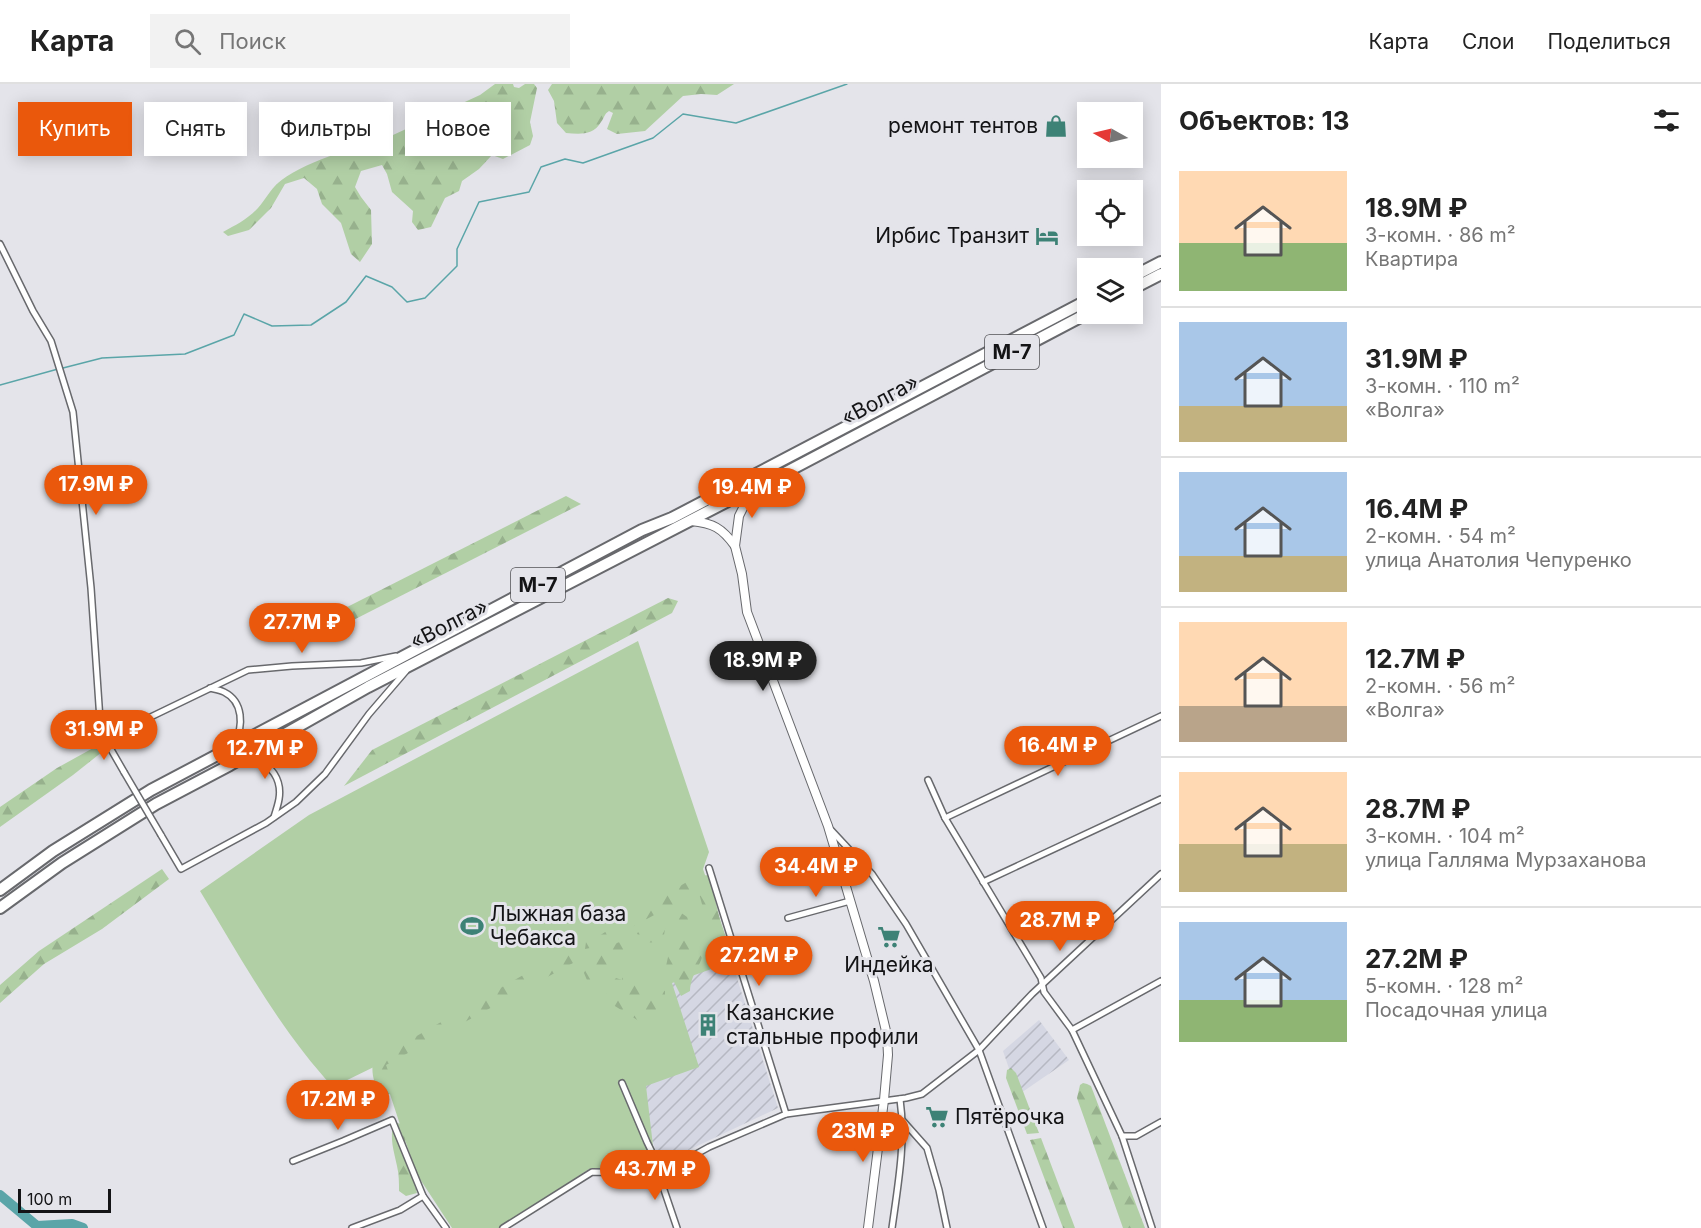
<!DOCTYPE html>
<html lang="ru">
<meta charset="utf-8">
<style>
:root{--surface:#fff;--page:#f2f2f2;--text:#222;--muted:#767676;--line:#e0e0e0;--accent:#ea580c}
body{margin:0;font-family:Inter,sans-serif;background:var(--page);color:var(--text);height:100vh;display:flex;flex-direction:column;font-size:22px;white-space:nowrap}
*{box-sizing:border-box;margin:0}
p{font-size:20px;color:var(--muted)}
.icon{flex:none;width:33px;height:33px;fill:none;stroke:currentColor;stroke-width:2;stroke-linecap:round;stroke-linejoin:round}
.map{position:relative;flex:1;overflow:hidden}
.side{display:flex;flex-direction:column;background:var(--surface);width:540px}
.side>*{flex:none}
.guide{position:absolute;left:18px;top:18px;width:570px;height:54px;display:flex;gap:12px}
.needle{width:39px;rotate:278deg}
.tools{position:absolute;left:1077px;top:18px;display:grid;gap:12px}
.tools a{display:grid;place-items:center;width:66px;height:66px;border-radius:0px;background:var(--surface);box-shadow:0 3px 15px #0003;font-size:30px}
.scale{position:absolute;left:18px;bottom:15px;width:93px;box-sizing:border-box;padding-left:6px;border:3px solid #141416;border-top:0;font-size:16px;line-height:21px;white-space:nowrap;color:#141416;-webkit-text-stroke:4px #e4e4ea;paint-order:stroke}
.price{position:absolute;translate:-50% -51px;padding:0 14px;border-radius:21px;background:var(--accent);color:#fff;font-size:20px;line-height:39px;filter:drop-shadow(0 2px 3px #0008)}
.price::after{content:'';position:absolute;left:50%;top:36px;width:18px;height:14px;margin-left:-9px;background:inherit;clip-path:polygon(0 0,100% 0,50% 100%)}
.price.active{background:#222;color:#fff}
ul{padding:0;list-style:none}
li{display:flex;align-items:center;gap:18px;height:150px;padding:0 18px}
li+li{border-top:2px solid var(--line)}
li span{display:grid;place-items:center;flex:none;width:168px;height:120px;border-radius:0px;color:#555}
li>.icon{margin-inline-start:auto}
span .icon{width:72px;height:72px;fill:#fffc;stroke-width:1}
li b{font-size:26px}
h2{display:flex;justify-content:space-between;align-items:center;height:72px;padding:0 18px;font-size:26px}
.tag{padding:0 21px;border-radius:0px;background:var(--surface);box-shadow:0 3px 15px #0003;font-size:21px;line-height:54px}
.tag.active{background:var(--accent);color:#fff}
header{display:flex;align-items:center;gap:36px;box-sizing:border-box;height:84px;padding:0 30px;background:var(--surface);border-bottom:2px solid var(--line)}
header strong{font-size:28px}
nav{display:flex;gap:33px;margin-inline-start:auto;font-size:21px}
.search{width:420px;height:54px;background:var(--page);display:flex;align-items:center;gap:15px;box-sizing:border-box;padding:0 21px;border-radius:0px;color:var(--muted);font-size:22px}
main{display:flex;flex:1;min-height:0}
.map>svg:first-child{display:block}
.industrial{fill:url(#industrial-furrows)}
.grass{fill:#b1cfa5}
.forest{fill:url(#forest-firs)}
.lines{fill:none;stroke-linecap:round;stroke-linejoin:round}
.stream{stroke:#5aa5a8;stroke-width:1.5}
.river{stroke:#5aa5a8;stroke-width:10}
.street-casing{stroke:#68696d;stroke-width:8}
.secondary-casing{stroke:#68696d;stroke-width:10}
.highway-casing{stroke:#68696d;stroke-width:14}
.street{stroke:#fff;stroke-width:5}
.secondary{stroke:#fff;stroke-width:8}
.highway{stroke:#fff;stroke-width:10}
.street-bridge-casing{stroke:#68696d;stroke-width:8;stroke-linecap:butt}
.street-bridge{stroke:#fff;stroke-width:5}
.labels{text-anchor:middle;stroke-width:6;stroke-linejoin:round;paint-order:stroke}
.shield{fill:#e4e4ea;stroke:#525256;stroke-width:1.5}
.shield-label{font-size:20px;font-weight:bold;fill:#141416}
.poi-label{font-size:21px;fill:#141416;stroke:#e4e4ea;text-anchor:start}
.street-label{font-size:21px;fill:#141416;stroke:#e4e4ea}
</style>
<header>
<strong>Карта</strong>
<div class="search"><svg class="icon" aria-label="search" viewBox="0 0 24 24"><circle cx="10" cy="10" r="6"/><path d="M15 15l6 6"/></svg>Поиск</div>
<nav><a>Карта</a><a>Слои</a><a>Поделиться</a></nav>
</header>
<main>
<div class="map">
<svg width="1161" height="1144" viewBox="0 0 1161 1144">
<defs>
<pattern id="industrial-furrows" width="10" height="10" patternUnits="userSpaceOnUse" patternTransform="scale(1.5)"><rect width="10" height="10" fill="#d5d7e3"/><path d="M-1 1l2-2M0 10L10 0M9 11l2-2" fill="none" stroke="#b6b8c2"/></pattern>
<pattern id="forest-firs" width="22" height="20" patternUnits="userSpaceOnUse" patternTransform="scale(1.5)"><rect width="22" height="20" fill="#b1cfa5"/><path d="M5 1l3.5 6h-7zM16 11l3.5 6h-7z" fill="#97b18d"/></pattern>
</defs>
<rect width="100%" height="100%" fill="#e4e4ea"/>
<g class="industrial">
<path d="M730,872L778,1024L661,1079L630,1001L620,878L684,885Z"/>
<path d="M1039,936L1069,976L1018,1011L1003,967Z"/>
</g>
<path class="grass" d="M638,557L709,768L703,785L734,877L672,899L699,983L646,1002L655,1079L589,1085L501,1144H452L416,1089L380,980L333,1003C279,945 241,874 200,807L309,731Z"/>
<g class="forest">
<path d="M495,0H513L514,3L519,4L525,0H534L537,4L530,38L533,52L530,61L503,75L492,71L479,85L462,97L459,107L445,114L431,143L418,146L412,138L413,127L392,108L387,90L382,81L361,87L355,103L361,113L371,126L372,160L360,178L351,170L341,139L322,120L317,105L304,94L285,100L271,124L249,146L228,152L223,148C236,141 248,135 258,124C265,116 270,106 278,99C298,80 365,57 391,59L393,51L480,11Z"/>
<path d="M552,0H734L717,11L701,10L683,12L645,47L617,50L607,45L613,29L609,27C604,30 605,33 601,38C593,52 579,50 566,49L557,39L554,17L548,6Z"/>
<path d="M566,412L581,420L326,550L284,555Z"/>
<path d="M668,514L678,517L672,529L344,702L372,666Z"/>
<path d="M95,663L102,668L73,691L0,743V723L57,684Z"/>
<path d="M162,785L169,795L102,845L44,880L0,919V901L39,867Z"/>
<path d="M709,791L731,881L720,884L700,813L696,810L682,816L595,863L585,865L586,858L593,856L634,829L697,792Z"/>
<path d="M680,828L687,833L696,858L703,868C701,883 691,889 690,907L681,912L666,882L673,851V832Z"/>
<path d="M667,834L664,851L668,863L661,879L654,877L651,872L661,861L659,858L641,859L637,849Z"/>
<path d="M627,855L631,858L618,876H610L616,886L596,905L589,901L584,889C591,869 609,862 627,855Z"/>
<path d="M565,867L574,870L573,879L386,981L390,992L398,1003L394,1009L382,1012C374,1000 371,991 373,977Z"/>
<path d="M626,885L665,907V915L657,912L658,923L647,936L657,944L655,947L610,919L606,907L616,894L622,896V887Z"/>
<path d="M1011,984L1016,989L1039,1049L1027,1050L1006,994L1007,986Z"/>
<path d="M1083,999L1087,1000L1091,1002L1145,1144H1123L1077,1014L1080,1001Z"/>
<path d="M394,1038L401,1040L405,1050L406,1070L417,1109L406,1112L399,1107C399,1099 399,1090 397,1082C394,1067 389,1054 394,1038Z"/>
<path d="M1041,1054L1075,1144H1063L1030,1056Z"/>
</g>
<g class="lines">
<g class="stream">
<path d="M63,284L102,274L185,270L234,251L244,230L272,242L311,241L346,218L366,192L392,203L407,218L425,214L457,182V165L479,118L529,108L541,83L565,75L583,79L653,54L683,30L736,39L847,0"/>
<path d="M0,301L58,285"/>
</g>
<path class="river" d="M0,1111L37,1142L72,1140L83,1144"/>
<g class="street-casing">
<g id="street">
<path d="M0,160L33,227L51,257L73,328L91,504L100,636L105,655L124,688"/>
<path d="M210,604C214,605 220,606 224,608C244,618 243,642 235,659"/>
<path d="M105,655L248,586L292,582L361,579L396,572"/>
<path d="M238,680C242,679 248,677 252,677C272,678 282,697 279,715C278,721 276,727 274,733"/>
<path d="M928,696L945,734L1041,894L1044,908L1072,946L1122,1052L1152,1144"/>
<path d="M945,734L1161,632"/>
<path d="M831,746L872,790L906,840L979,966L1043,1144"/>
<path d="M161,751L181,785L266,739L296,718L325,690L369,630L406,587"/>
<path d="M709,784L786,1030"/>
<path d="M983,798L1161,715"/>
<path d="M788,834L850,817"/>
<path d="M1072,946L1161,897"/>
<path d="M622,999L647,1058L662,1089L660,1094L677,1144"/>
<path d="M903,1037L927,1064L939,1106L947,1144"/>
<path d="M1122,1052H1136L1161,1038"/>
<path d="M293,1077L343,1057L392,1036L423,1112L446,1144"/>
<path d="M352,1144L400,1126L423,1112"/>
<path d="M503,1144L592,1088L662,1089L709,1063L786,1030L906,1014L922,1010L979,966L1032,910L1161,790"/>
<path d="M892,1144C898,1101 906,1057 900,1015"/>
</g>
</g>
<g class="secondary-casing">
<g id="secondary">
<path d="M755,407L747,416L739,432L735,462L742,490L747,528L828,742L874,897L887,951L888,971L884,1016L868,1144"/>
<path d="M691,437C713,439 722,444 735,462"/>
</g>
</g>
<g class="highway-casing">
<g id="highway">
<path d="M1132,193L1161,178"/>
<path d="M1132,205L1161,190"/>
<path d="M0,806L53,767L151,706L642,446L672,434L1088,216"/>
<path d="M0,824L62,779L156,720L230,681L368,603L728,417L758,403L1088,229"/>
</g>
</g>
<use href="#street" class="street"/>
<use href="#secondary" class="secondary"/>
<use href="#highway" class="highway"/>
<g class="street-bridge-casing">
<path id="street-bridge" d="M124,688L161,751"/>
</g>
<use href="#street-bridge" class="street-bridge"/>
</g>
<defs>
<g id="shop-bare" transform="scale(1.8)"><path d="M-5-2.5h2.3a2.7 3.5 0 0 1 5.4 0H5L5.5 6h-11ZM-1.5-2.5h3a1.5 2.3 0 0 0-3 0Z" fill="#3d8276" stroke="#e4e4ea" stroke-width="2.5" paint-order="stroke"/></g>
<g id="hotel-bare" transform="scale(1.8)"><path d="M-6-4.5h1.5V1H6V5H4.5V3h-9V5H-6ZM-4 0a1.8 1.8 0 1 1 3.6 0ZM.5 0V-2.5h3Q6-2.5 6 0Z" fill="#3d8276" stroke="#e4e4ea" stroke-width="2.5" paint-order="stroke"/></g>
<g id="stadium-bare" transform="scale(1.8)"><path d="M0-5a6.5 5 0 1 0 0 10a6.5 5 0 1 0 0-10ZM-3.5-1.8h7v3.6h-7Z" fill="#3d8276" stroke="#e4e4ea" stroke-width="2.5" paint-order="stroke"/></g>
<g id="supermarket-bare" transform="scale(1.8)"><path d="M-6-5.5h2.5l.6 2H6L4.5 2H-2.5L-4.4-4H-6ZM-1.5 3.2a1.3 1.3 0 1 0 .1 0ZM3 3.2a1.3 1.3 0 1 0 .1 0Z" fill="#3d8276" stroke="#e4e4ea" stroke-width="2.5" paint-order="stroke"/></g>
<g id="building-bare" transform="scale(1.8)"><path d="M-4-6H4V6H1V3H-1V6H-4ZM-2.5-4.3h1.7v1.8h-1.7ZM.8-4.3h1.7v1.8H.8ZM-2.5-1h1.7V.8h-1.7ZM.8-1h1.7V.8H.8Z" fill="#3d8276" stroke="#e4e4ea" stroke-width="2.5" paint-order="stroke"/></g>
</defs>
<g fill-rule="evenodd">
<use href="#shop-bare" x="1056" y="42"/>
<use href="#hotel-bare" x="1047" y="152"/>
<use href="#stadium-bare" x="472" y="842"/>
<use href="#supermarket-bare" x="889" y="853"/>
<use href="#building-bare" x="708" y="941"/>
<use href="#supermarket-bare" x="937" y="1033"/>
</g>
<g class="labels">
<g class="shield">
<rect x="985" y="251" width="54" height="34" rx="4.5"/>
<rect x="511" y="484" width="54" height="34" rx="4.5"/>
</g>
<g class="shield-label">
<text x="1012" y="275">М-7</text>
<text x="538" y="508">М-7</text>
</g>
<g class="poi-label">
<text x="1038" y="49" text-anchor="end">ремонт тентов</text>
<text x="1029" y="159" text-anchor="end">Ирбис Транзит</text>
<text x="490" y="837">Лыжная база<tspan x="490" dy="24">Чебакса</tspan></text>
<text x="889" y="888" text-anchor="middle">Индейка</text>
<text x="726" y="936">Казанские<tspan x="726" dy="24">стальные профили</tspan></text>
<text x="955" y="1040">Пятёрочка</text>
</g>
<g class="street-label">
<text transform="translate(880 316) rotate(-28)" y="7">«Волга»</text>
<text transform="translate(449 540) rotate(-27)" y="7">«Волга»</text>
</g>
</g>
</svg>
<div class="tools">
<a><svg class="needle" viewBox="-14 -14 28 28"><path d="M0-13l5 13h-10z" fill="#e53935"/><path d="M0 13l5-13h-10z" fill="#767676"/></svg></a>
<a><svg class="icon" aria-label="locate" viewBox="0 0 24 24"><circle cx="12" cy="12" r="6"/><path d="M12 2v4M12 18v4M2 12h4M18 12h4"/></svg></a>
<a><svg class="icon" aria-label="layers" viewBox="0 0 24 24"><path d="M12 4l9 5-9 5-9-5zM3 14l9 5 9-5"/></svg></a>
</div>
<div class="scale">100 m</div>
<b class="price" style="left:96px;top:432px">17.9M ₽</b>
<b class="price" style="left:752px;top:435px">19.4M ₽</b>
<b class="price" style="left:302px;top:570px">27.7M ₽</b>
<b class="price active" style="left:763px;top:608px">18.9M ₽</b>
<b class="price" style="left:104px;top:677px">31.9M ₽</b>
<b class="price" style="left:1058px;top:693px">16.4M ₽</b>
<b class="price" style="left:265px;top:696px">12.7M ₽</b>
<b class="price" style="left:816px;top:814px">34.4M ₽</b>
<b class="price" style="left:1060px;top:868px">28.7M ₽</b>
<b class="price" style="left:759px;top:903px">27.2M ₽</b>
<b class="price" style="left:338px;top:1047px">17.2M ₽</b>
<b class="price" style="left:863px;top:1079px">23M ₽</b>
<b class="price" style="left:655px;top:1117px">43.7M ₽</b>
<div class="guide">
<a class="tag active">Купить</a>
<a class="tag">Снять</a>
<a class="tag">Фильтры</a>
<a class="tag">Новое</a>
</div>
</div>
<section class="side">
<h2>Объектов: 13<svg class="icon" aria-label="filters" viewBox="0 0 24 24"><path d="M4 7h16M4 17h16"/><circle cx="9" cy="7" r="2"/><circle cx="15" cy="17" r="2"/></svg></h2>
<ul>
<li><span style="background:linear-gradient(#ffd9b3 60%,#8fb573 0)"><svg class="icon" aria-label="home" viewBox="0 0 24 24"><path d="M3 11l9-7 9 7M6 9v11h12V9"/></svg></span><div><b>18.9M ₽</b><p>3-комн. · 86 m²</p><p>Квартира</p></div></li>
<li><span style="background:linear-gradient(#a9c7e8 70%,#c2b280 0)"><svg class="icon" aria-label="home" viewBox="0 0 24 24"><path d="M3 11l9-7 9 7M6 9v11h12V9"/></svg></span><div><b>31.9M ₽</b><p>3-комн. · 110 m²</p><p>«Волга»</p></div></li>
<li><span style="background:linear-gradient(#a9c7e8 70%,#c2b280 0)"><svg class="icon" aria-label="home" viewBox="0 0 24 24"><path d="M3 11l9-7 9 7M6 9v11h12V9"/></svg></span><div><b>16.4M ₽</b><p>2-комн. · 54 m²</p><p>улица Анатолия Чепуренко</p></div></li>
<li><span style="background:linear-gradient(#ffd9b3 70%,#b9a48a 0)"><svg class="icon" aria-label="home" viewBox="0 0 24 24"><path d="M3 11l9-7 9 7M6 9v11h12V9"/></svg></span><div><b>12.7M ₽</b><p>2-комн. · 56 m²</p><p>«Волга»</p></div></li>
<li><span style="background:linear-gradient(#ffd9b3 60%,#c2b280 0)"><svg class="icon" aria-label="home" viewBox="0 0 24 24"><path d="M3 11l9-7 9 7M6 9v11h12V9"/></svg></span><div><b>28.7M ₽</b><p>3-комн. · 104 m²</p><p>улица Галляма Мурзаханова</p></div></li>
<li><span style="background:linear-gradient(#a9c7e8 65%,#8fb573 0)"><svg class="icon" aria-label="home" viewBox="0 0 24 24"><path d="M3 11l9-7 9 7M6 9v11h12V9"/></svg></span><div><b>27.2M ₽</b><p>5-комн. · 128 m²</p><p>Посадочная улица</p></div></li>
</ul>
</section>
</main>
